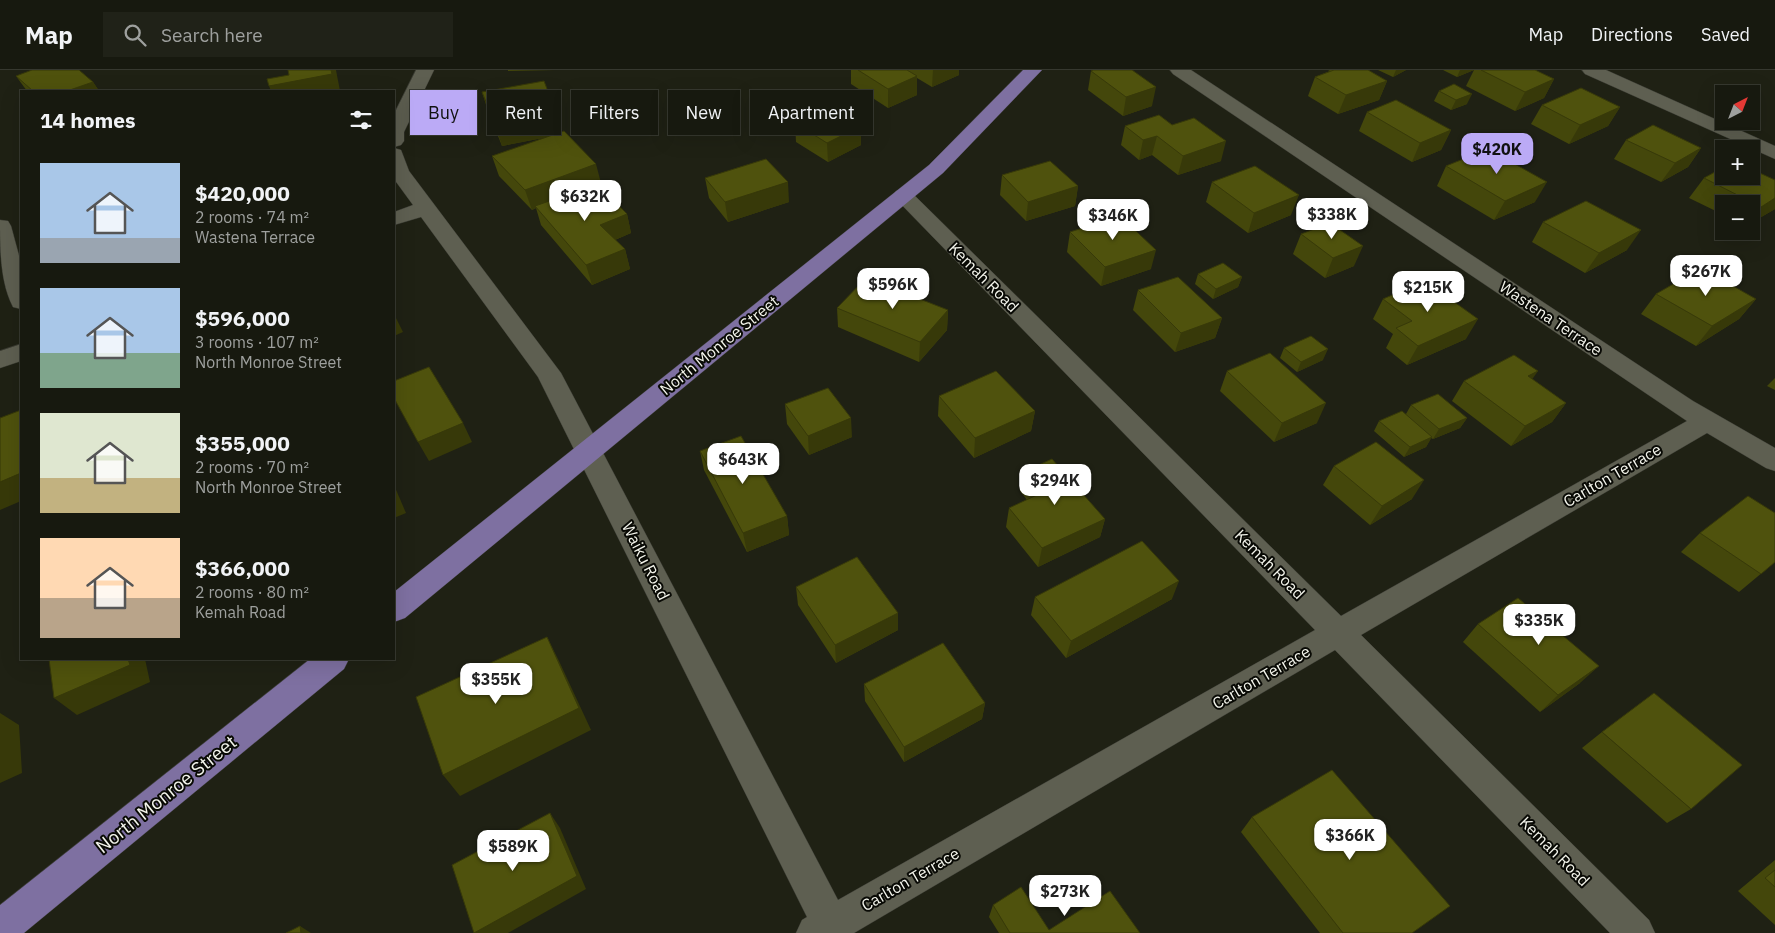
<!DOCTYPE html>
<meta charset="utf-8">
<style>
:root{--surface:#17190f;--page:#202218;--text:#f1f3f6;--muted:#9ea09e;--line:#36382f;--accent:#bbaaf6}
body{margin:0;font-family:"IBM Plex Sans",sans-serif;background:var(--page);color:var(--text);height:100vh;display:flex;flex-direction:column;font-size:19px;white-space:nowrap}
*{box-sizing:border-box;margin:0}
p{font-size:16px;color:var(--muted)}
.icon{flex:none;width:28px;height:28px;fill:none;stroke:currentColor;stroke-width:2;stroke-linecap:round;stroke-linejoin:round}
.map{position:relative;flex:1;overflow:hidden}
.drawer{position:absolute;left:20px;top:20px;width:375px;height:570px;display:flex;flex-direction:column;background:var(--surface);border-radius:0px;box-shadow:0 5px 20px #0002,0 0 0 1px var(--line)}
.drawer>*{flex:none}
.top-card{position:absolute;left:410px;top:20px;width:475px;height:45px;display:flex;gap:10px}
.needle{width:32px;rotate:42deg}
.buttons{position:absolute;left:1715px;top:15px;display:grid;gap:10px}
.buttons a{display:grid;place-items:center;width:45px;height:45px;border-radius:0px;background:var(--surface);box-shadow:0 5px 20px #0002,0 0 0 1px var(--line);font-size:25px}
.price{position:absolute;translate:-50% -42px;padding:0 11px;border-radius:10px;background:#fff;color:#222;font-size:16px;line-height:32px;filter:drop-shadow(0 1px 2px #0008)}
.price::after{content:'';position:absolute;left:50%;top:30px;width:15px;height:11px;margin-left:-8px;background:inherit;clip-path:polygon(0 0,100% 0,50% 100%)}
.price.on{background:var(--accent);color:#111}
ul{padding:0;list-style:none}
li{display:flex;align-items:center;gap:15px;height:125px;padding:0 20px}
li span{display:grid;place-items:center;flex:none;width:140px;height:100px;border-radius:0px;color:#555}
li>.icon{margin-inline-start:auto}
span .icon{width:60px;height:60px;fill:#fffc;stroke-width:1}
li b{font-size:21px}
h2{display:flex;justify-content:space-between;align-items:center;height:60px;padding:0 20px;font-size:21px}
.pill{padding:0 18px;border-radius:0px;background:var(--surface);box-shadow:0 5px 20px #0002,0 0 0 1px var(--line);font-size:18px;line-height:45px}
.pill.on{background:var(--accent);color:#111}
header{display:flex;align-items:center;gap:30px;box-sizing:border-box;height:70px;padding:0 25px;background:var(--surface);border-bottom:1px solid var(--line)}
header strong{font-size:24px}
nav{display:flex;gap:28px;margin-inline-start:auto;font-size:18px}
.search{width:350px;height:45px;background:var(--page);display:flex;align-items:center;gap:12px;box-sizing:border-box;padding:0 18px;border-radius:0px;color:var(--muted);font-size:19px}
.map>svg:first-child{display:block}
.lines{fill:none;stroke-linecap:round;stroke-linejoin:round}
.minor-casing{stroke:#383931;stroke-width:1}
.major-casing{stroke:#383931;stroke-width:1}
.minor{fill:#5e5f51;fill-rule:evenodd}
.major{fill:#7e70a1;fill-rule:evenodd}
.wall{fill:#44470b}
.shaded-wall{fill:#373909}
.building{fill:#4f520d;stroke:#373909}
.labels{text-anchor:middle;stroke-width:4;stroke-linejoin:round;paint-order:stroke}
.street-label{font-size:16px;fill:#f4f5ec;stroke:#090a05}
.near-street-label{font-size:19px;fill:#f4f5ec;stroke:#090a05}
</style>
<header>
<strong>Map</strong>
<div class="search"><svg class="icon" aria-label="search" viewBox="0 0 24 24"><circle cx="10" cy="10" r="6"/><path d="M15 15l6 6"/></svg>Search here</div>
<nav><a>Map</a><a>Directions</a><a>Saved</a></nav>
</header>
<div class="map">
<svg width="1775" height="863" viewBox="0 0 1775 863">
<rect width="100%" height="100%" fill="#1f2114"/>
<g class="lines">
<g class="minor-casing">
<g id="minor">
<path d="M416,0H434L404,62V71L401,75L394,77V44Z"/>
<path d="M1170,0H1191L1693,331L1775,378V401L1766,398L1707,363L1361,565L1649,850L1655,863H1610L1335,580L854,863H796L802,850L807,847L538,307L421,147L394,155V142L413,135L394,109V78L401,80L409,101L561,303L838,830L1315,560L896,129L893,125L896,121L903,119L910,121L1341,546L1687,351L1173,4Z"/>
<path d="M1582,0H1606L1775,76V89L1585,4Z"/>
<path d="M0,150L8,151L11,156L21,193V239L13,237C0,212 0,178 0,150Z"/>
<path d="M21,274V291L0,298V281Z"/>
</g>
</g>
<g class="major-casing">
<g id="major">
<path d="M1023,0H1042L943,103L405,548L394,552V522L929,95Z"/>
<path d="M310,589H349L344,599L24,863H0V835Z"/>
</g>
</g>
<use href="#minor" class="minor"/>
<use href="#major" class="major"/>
</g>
<g class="wall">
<path d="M508,0H555L508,1Z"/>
<path d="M851,0H959V5L932,17L917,8V25L888,38L851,14Z"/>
<path d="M1328,0H1368L1387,11L1379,30L1338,44L1308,26L1315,7L1330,1Z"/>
<path d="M1378,0H1406L1393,7Z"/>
<path d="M1443,0H1535L1554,9L1544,28L1515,41L1466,16L1474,0L1457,7Z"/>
<path d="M1091,1L1152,36L1123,46L1088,20Z"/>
<path d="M16,6L93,12L99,21H27Z"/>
<path d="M1439,21L1467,34L1451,40L1434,31Z"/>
<path d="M482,22L557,45L562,62L601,113L598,114L627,144L631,163L615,170L625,179L630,199L592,215L541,155L536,138L532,140L499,106L492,86L548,67L502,76L488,41Z"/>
<path d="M1542,35L1620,37L1608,56L1569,74L1531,54Z"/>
<path d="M1367,42L1451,60L1441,80L1412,92L1359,61Z"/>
<path d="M1159,45L1221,91L1178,105L1152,85L1139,90L1121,75L1125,56Z"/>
<path d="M795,53L861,75L828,92L796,72Z"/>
<path d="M1626,70L1701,78L1688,97L1661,112L1614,89Z"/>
<path d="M1446,96L1535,132L1494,150L1437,116Z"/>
<path d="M1002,105L1078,116L1075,136L1026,151L1000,125Z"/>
<path d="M705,108L789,132L728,152L709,128Z"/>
<path d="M1704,108L1775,110V139L1751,153V134H1724V145L1689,128Z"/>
<path d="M1212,112L1291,145L1248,163L1206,132Z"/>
<path d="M1543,152L1627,180L1585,203L1532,172Z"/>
<path d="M1070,162L1151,199L1101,216L1067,182Z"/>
<path d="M1301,164L1354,196L1325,208L1293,184Z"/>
<path d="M1198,204L1242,207L1238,217L1213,229L1195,214Z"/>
<path d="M1138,220L1222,248L1215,268L1175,282L1133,240Z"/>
<path d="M1656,224L1756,229L1739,249L1696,276L1641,244Z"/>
<path d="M1383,229L1466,269L1407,295L1386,278L1393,264L1373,249Z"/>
<path d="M837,238L948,240L947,260L919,292L838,257Z"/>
<path d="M1284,278L1323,290L1297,302L1280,288Z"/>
<path d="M1227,301L1317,353L1274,372L1220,321Z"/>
<path d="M1775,308V320L1767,316Z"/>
<path d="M1532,309L1566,333L1552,352L1511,376L1452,331L1464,311Z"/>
<path d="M939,326L1035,341L1031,361L974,388L938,346Z"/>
<path d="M785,334L852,367L809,385L787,354Z"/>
<path d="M1411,335L1467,348L1460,358L1433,369L1431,368L1426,377L1404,387L1374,361L1379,351L1406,344Z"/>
<path d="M700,381L787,446L789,465L747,482L704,400Z"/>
<path d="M1334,396L1412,429L1370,455L1323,415Z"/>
<path d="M1023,402L1105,449L1100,467L1038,497L1006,457L1009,438L1027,430L1020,421Z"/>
<path d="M1700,463L1775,492L1739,522L1681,482Z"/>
<path d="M796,517L898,543V560L836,593L798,535Z"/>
<path d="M1035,527L1172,529L1066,588L1031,545Z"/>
<path d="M1478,554L1580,613L1540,642L1463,572Z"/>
<path d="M864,614L985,633L982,649L904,692L865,631Z"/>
<path d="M1602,662L1691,739L1667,753L1582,678Z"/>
<path d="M1252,747L1412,863H1320L1241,762Z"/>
<path d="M1775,790V855L1738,821Z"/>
<path d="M993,835L1049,860L1140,863H999L989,847Z"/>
</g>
<g class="shaded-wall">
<path d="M331,0H336L340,21H271L269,16Z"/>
<path d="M933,0H959V5L932,17Z"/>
<path d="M1396,0H1406L1393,7Z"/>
<path d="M1460,0H1474L1457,7Z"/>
<path d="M917,6V25L888,38V19Z"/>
<path d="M1554,9L1544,28L1515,41L1525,22Z"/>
<path d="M1387,11L1379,30L1338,44L1346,25Z"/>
<path d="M93,12L99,21H67Z"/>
<path d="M1156,17L1152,36L1123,46L1126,27Z"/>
<path d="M1472,24L1467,34L1451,40L1456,30Z"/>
<path d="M1620,37L1608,56L1569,74L1580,55Z"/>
<path d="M557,45L563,64L502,76L496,57Z"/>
<path d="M861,56V75L828,92L827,73Z"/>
<path d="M1451,60L1441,80L1412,92L1420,73Z"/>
<path d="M1157,66L1152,85L1139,90L1143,70Z"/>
<path d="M1226,71L1221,91L1178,105L1183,86Z"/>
<path d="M1701,78L1688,97L1661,112L1675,93Z"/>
<path d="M596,94L601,113L537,138L535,136L536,138L532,140L525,120Z"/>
<path d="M788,112L789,132L728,152L725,132Z"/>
<path d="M1547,112L1535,132L1494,150L1505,131Z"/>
<path d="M1078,116L1075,136L1026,151L1028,132Z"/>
<path d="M1299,125L1291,145L1248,163L1254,143Z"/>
<path d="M1775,128V139L1751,153V148L1761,137Z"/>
<path d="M627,144L631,163L605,174L600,155Z"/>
<path d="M1641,160L1627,180L1585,203L1599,183Z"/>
<path d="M1363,176L1354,196L1325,208L1333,188Z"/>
<path d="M625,179L630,199L592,215L586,195Z"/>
<path d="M1156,180L1151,199L1101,216L1105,197Z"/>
<path d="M1242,207L1238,217L1213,229L1216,219Z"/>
<path d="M1756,229L1739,249L1696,276L1712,256Z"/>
<path d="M948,240L947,260L919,292L920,272Z"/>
<path d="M394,244L403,262L394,266Z"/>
<path d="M1222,248L1215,268L1175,282L1181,263Z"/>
<path d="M1478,249L1466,269L1407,295L1418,276Z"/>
<path d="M1328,279L1323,290L1297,302L1301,292Z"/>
<path d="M1538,301L1524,321L1528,306Z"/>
<path d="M1326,333L1317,353L1274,372L1282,353Z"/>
<path d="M1566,333L1552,352L1511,376L1525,356Z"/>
<path d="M1035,341L1031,361L974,388L975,368Z"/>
<path d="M851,348L852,367L809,385L808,366Z"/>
<path d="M1467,348L1460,358L1433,369L1439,359Z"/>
<path d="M463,353L472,372L429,391L418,372Z"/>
<path d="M1432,367L1426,377L1404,387L1410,377Z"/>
<path d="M21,403V431L0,440V412Z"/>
<path d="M1424,410L1412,429L1370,455L1382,436Z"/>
<path d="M394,415L406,443L394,448Z"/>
<path d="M787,446L789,465L747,482L743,463Z"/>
<path d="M1105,449L1100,467L1038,497L1042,478Z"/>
<path d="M1179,511L1172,529L1066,588L1071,571Z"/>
<path d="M898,543V560L836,593L835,575Z"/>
<path d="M547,567L559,591L591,660L460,726L443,705Z"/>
<path d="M128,589H145L150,612L77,645L54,628Z"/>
<path d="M1599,596L1580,613L1540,642L1558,625Z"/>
<path d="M985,633L982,649L904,692V677Z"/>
<path d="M0,643L19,655L22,703L0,713Z"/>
<path d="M550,743L560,758L586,819L508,863H474Z"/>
<path d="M300,856L311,863H301Z"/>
</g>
<g class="building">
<path d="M32,0H79L93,12L67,21H33L16,6Z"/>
<path d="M288,0H331L332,4L269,16L267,9L289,5Z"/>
<path d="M858,0H907L917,6L888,19Z"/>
<path d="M1093,0H1132L1156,17L1126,27L1091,1Z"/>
<path d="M1334,0H1368L1387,11L1346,25L1315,7Z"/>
<path d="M1481,0H1535L1554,9L1525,22Z"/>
<path d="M544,11L557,45L496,57L482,22Z"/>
<path d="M1454,14L1472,24L1456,30L1439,21Z"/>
<path d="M1581,18L1620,37L1580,55L1542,35Z"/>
<path d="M1396,30L1451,60L1420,73L1367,42Z"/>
<path d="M828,37L861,56L827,73L795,53Z"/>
<path d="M1159,45L1172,55L1194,48L1226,71L1183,86L1157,66L1143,70L1125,56Z"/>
<path d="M1653,55L1701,78L1675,93L1626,70Z"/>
<path d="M564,61L596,94L525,120L492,86Z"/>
<path d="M1488,79L1547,112L1505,131L1446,96Z"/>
<path d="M766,89L788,112L725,132L705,108Z"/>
<path d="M1050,91L1078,116L1028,132L1002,105Z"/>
<path d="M1255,96L1299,125L1254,143L1212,112Z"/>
<path d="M1724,97V106H1751V99L1775,110V128L1761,137L1704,108Z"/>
<path d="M598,114L627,144L600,155L625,179L586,195L535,136Z"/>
<path d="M1586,131L1641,160L1599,183L1543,152Z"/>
<path d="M1120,146L1156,180L1105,197L1070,162Z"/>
<path d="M1330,153L1363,176L1333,188L1301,164Z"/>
<path d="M1223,193L1242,207L1216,219L1198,204Z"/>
<path d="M1701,198L1756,229L1712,256L1656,224Z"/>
<path d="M1178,207L1222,248L1181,263L1138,220Z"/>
<path d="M866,208L948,240L920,272L837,238Z"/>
<path d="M1425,211L1478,249L1418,276L1396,258L1412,251L1383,229Z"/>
<path d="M1311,266L1328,279L1301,292L1284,278Z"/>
<path d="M1270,283L1326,333L1282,353L1227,301Z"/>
<path d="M1514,285L1538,301L1528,306L1566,333L1525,356L1464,311Z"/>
<path d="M429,297L463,353L418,372L394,328V311Z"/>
<path d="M996,301L1035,341L975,368L939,326Z"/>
<path d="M828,318L851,348L808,366L785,334Z"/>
<path d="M1438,324L1467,348L1439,359L1411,335Z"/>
<path d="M21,340V403L0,412V348Z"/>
<path d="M1402,341L1432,367L1410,377L1379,351Z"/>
<path d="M741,366L787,446L743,463L700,381Z"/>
<path d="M1376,372L1424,410L1382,436L1334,396Z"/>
<path d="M1052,389L1105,449L1042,478L1009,438L1041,423L1023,402Z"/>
<path d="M1748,426L1775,443V492L1761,504L1700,463Z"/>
<path d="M1142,471L1179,511L1071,571L1035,527Z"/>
<path d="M857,487L898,543L835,575L796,517Z"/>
<path d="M1518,528L1599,596L1558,625L1478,554Z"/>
<path d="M547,567L579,638L443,705L416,627Z"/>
<path d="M943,573L985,633L904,677L864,614Z"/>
<path d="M49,589H128L130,595L54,628Z"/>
<path d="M1654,623L1742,695L1691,739L1602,662Z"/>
<path d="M1332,700L1450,836L1412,863H1343L1252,747Z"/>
<path d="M550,743L577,806L474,863L452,795Z"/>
<path d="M1775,800V817L1765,808Z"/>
<path d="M1021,817L1049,860L1110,821L1140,863H1010L993,835Z"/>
<path d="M300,856L301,863H286Z"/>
</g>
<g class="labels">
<g class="street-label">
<text transform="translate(984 207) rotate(45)" y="6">Kemah Road</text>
<text transform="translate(1551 248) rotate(34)" y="6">Wastena Terrace</text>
<text transform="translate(719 275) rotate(-39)" y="6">North Monroe Street</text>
<text transform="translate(1612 405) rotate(-30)" y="6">Carlton Terrace</text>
<text transform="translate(646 491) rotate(63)" y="6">Waiku Road</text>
<text transform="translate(1270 494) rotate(45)" y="6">Kemah Road</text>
<text transform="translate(1261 607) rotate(-30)" y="6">Carlton Terrace</text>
<text transform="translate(1555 781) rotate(45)" y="6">Kemah Road</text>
<text transform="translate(910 809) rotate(-30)" y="6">Carlton Terrace</text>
</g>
<g class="near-street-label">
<text transform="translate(166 724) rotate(-39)" y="7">North Monroe Street</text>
</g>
</g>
</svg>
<div class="buttons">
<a><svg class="needle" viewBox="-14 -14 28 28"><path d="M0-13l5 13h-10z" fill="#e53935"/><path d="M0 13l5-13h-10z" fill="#9ea09e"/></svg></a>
<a>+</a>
<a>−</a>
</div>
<b class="price on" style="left:1497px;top:105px">$420K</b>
<b class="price" style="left:585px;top:152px">$632K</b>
<b class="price" style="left:1332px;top:170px">$338K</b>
<b class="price" style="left:1113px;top:171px">$346K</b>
<b class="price" style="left:1706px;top:227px">$267K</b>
<b class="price" style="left:893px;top:240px">$596K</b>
<b class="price" style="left:1428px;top:243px">$215K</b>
<b class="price" style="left:743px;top:415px">$643K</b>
<b class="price" style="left:1055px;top:436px">$294K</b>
<b class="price" style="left:1539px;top:576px">$335K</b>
<b class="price" style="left:496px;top:635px">$355K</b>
<b class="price" style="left:1350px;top:791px">$366K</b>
<b class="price" style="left:513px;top:802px">$589K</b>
<b class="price" style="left:1065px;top:847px">$273K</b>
<div class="top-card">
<a class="pill on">Buy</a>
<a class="pill">Rent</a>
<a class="pill">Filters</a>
<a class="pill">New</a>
<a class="pill">Apartment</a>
</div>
<section class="drawer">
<h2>14 homes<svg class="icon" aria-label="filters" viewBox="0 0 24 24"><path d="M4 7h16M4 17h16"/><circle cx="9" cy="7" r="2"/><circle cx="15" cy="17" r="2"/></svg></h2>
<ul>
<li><span style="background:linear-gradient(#a9c7e8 75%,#9aa5b1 0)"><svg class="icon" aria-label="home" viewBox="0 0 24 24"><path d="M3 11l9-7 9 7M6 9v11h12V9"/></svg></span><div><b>$420,000</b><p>2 rooms · 74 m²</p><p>Wastena Terrace</p></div></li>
<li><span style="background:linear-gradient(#a9c7e8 65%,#7fa58c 0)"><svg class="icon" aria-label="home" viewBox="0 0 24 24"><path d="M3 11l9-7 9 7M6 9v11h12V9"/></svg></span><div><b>$596,000</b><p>3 rooms · 107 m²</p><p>North Monroe Street</p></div></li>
<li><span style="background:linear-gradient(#dfe7d0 65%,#c2b280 0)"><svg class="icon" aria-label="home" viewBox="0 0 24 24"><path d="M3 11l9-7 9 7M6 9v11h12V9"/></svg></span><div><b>$355,000</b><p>2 rooms · 70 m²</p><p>North Monroe Street</p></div></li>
<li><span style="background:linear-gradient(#ffd9b3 60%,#b9a48a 0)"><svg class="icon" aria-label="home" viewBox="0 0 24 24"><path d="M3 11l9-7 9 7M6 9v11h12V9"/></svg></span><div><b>$366,000</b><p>2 rooms · 80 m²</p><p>Kemah Road</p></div></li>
</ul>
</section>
</div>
